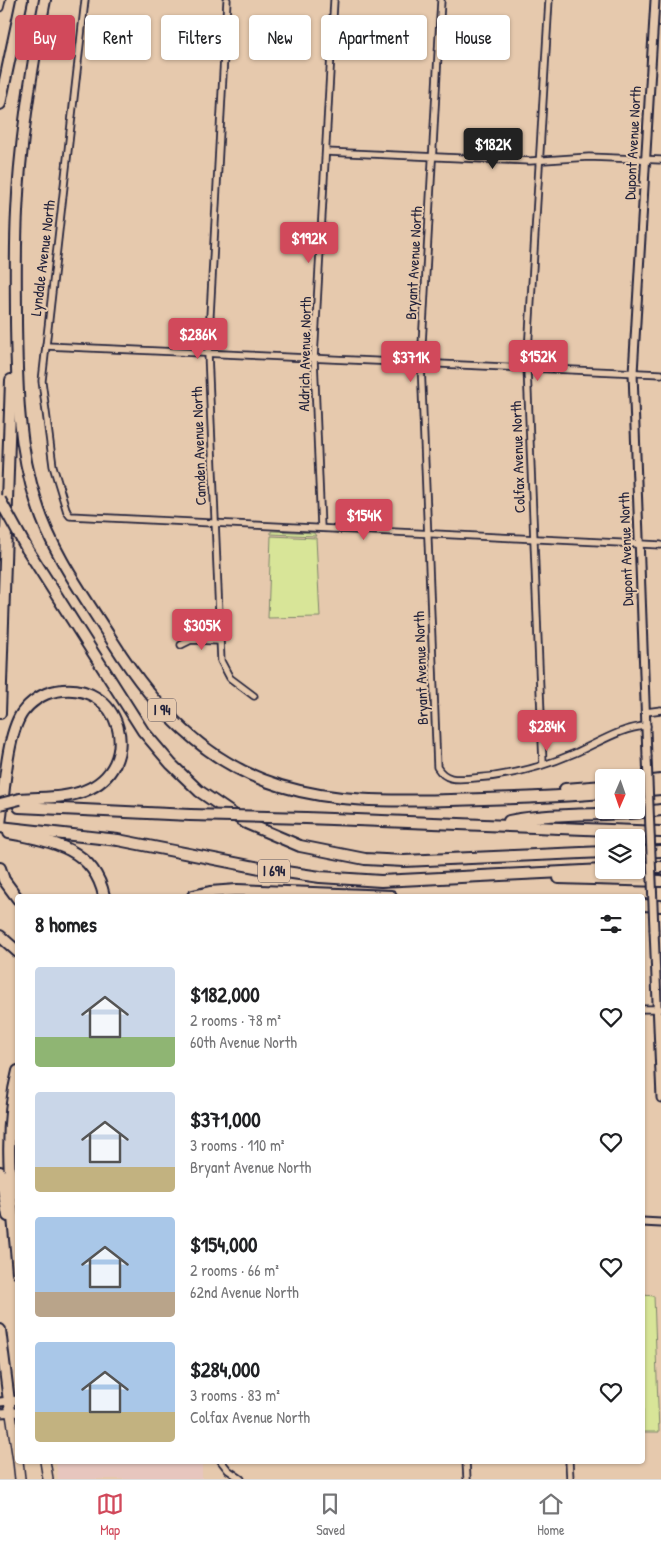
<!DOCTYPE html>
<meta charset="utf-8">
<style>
:root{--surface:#fff;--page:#f6f6f6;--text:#202124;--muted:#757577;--line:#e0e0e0;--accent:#d1495b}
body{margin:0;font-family:"Patrick Hand",sans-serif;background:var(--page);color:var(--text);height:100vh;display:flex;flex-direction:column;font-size:19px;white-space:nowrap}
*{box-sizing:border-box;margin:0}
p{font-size:16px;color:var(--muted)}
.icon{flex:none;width:28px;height:28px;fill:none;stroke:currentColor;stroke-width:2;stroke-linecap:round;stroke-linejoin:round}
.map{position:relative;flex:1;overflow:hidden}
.sheet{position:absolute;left:15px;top:894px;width:630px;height:570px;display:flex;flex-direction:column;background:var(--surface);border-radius:5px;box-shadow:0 1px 4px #0004}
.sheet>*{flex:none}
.hud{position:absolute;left:15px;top:15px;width:631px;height:45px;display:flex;gap:10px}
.needle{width:32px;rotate:182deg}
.controls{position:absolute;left:595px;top:769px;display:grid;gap:10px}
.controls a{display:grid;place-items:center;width:50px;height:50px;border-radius:5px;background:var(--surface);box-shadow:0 1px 4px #0004;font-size:25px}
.price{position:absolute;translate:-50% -42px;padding:0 11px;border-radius:5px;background:var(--accent);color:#fff;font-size:16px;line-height:32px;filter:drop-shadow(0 1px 2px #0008)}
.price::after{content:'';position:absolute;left:50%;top:30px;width:15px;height:11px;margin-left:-8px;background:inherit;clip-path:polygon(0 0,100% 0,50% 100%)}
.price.active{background:#222;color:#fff}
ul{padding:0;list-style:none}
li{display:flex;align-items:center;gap:15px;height:125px;padding:0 20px}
li span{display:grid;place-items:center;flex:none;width:140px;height:100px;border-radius:5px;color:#555}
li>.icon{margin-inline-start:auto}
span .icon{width:60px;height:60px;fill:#fffc;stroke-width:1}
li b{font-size:21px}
h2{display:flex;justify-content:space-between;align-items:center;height:60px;padding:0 20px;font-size:21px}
.chip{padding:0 18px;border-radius:5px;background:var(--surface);box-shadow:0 1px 4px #0004;font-size:18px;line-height:45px}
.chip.active{background:var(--accent);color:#fff}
.tab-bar{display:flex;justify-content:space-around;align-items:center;height:70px;border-top:1px solid var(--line);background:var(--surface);font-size:14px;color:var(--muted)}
.tab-bar a{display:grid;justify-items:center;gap:2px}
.tab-bar .active{color:var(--accent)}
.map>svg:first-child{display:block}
.built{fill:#e7c6be}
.green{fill:#d8e598;stroke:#7d846a}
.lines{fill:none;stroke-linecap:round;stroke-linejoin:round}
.minor-casing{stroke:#22223b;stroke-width:9}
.tertiary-casing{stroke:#22223b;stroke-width:11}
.trunk-casing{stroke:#22223b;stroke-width:12}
.motorway-casing{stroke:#22223b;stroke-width:14}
.minor{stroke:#e6c9ad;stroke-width:5.5}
.tertiary{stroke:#e6c9ad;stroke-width:7}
.trunk{stroke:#e6c9ad;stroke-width:9}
.motorway{stroke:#e6c9ad;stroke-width:10}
.tertiary-bridge-casing{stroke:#22223b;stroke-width:11;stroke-linecap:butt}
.motorway-bridge-casing{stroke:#22223b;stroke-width:14;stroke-linecap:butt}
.tertiary-bridge{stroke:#e6c9ad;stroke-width:7}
.motorway-bridge{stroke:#e6c9ad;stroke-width:10}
.labels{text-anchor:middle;stroke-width:4;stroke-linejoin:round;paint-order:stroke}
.shield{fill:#e6c9ad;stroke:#5d545d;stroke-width:1}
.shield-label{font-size:14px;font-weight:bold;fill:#22223b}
.street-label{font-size:15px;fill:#22223b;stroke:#e6c9ad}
</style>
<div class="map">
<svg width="661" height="1479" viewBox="0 0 661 1479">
<rect width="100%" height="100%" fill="#e6c9ad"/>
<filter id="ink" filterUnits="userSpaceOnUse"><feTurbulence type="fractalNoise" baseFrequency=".02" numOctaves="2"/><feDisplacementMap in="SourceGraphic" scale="10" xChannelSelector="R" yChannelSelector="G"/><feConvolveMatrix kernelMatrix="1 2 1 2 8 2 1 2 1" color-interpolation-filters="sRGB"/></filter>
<g filter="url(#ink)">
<g class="built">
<path d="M17,1094V1195L14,1130Z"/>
<path d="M56,1461H202V1479H58Z"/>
</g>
<g class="green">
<path d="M271,531L314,533L316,536L271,534Z"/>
<path d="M271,536L316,538L320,617L268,618Z"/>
<path d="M643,1295L654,1296L659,1432H643Z"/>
</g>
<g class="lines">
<g class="minor-casing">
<g id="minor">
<path d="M85,0L42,381L53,466L67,512L70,516L661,545"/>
<path d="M227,0L208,353L221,661L230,678L254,696"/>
<path d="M441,0L421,363L437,767C446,782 459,779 474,778C509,776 543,767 575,753C598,743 622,727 647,726"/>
<path d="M0,8L2,0"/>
<path d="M326,152L530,161L589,157L661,160"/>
<path d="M46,346L661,374"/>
<path d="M321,528L314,358L334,0"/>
<path d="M181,645L191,640L219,641"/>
<path d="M646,712L661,710"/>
<path d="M543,764L527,368L549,0"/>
<path d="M642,1009H661"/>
<path d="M221,1461L228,1470L241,1479"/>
<path d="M466,1461L467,1479"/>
<path d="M569,1461L570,1479"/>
</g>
</g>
<g class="tertiary-casing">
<g id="tertiary">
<path d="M647,756L633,373L655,0"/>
<path d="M654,930L661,1098"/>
<path d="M642,1222L661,1223"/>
<path d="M0,1402L18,1400"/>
<path d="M0,1413L18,1412"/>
</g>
</g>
<g class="trunk-casing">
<g id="trunk">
<path d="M9,1401L18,1460"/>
<path d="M18,1461L20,1479"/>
<path d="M45,1461L48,1479"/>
</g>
</g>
<g class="motorway-casing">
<g id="motorway">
<path d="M45,0C31,70 20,141 17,212C15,249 16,286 16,322C17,384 17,444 37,504C53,555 85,597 113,642C154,707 205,764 281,786C337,803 393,801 451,800C502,799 553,797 604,793"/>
<path d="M0,104L22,0"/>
<path d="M27,549L143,731L171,764L199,791L246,823L300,846L365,859L404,861L604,852"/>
<path d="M0,713L11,380"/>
<path d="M636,783L661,780"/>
<path d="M565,789L604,786"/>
<path d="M636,791L661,789"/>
<path d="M19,807L190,815"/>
<path d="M306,818L661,832"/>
<path d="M509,821C559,811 610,817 661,810"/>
<path d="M0,824C4,795 6,737 22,713C30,702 43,693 56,691C121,678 146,767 84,791C64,799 41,797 20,799"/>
<path d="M0,827L118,840L265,869L320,877L381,881L604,870"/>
<path d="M9,833C51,841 94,848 104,896"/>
<path d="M636,852L661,851"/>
<path d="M636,867H661"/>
<path d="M0,868L4,880L18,899"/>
<path d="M559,878L661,881"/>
<path d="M193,896L210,892L237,890L391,896"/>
<path d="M642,905L661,906"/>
<path d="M0,936L18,952"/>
<path d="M18,1071C1,1136 13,1207 18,1273"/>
<path d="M0,1172L8,1216"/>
<path d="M0,1330L9,1401"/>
</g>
</g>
<use href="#minor" class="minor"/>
<use href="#tertiary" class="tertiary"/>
<use href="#trunk" class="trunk"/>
<use href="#motorway" class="motorway"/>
<g class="tertiary-bridge-casing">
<path id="tertiary-bridge" d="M647,756L654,930"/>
</g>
<g class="motorway-bridge-casing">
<g id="motorway-bridge">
<path d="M0,500L27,549"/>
<path d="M0,804L20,799"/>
<path d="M190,815L306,818"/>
</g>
</g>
<use href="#tertiary-bridge" class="tertiary-bridge"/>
<use href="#motorway-bridge" class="motorway-bridge"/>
</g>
</g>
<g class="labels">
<g class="shield">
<rect x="148" y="698.5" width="28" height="23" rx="4"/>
<rect x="258" y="859.5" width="32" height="23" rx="4"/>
</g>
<g class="shield-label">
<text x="162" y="715">I 94</text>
<text x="274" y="876">I 694</text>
</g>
<g class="street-label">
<text transform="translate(633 143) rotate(-87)" y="5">Dupont Avenue North</text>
<text transform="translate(43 258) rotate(-83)" y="5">Lyndale Avenue North</text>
<text transform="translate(414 263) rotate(-87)" y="5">Bryant Avenue North</text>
<text transform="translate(305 354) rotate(-89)" y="5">Aldrich Avenue North</text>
<text transform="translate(199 446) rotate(-92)" y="5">Camden Avenue North</text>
<text transform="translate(518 457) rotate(-92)" y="5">Colfax Avenue North</text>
<text transform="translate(626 549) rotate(-92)" y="5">Dupont Avenue North</text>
<text transform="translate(421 668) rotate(-92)" y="5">Bryant Avenue North</text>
</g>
</g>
</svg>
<div class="controls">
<a><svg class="needle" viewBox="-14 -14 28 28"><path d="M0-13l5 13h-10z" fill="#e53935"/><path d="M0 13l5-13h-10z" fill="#757577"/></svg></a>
<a><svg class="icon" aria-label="layers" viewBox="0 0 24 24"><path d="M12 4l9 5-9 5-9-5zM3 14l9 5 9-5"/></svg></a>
</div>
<b class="price active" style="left:493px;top:170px">$182K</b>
<b class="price" style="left:309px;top:264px">$192K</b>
<b class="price" style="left:198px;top:360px">$286K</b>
<b class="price" style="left:538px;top:382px">$152K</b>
<b class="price" style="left:411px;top:383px">$371K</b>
<b class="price" style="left:364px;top:541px">$154K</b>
<b class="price" style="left:202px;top:651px">$305K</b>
<b class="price" style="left:547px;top:752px">$284K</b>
<div class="hud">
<a class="chip active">Buy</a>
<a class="chip">Rent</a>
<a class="chip">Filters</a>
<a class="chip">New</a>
<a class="chip">Apartment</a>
<a class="chip">House</a>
</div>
<section class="sheet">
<h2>8 homes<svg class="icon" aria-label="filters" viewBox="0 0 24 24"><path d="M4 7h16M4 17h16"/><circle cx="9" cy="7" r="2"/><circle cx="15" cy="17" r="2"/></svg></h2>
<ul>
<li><span style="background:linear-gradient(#c9d6e8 70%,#8fb573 0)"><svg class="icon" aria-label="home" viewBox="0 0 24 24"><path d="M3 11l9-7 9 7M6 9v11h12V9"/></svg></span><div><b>$182,000</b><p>2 rooms · 78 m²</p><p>60th Avenue North</p></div><svg class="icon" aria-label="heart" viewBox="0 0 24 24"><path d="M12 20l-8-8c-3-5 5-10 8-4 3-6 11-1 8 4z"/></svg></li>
<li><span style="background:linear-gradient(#c9d6e8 75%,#c2b280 0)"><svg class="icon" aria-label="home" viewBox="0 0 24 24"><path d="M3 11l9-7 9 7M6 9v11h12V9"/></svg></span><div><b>$371,000</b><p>3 rooms · 110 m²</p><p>Bryant Avenue North</p></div><svg class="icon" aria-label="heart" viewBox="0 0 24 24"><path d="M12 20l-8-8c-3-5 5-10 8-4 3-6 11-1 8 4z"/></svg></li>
<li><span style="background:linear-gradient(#a9c7e8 75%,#b9a48a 0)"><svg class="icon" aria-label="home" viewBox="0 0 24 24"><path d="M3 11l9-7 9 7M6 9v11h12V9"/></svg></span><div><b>$154,000</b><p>2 rooms · 66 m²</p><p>62nd Avenue North</p></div><svg class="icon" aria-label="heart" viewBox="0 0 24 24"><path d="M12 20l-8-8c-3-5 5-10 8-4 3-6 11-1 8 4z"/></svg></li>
<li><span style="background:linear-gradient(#a9c7e8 70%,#c2b280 0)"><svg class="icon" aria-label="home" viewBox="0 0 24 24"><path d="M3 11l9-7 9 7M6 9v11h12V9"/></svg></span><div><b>$284,000</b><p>3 rooms · 83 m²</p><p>Colfax Avenue North</p></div><svg class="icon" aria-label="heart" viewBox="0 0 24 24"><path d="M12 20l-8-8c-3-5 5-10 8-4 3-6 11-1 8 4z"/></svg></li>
</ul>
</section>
</div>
<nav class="tab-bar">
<a class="active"><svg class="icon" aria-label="map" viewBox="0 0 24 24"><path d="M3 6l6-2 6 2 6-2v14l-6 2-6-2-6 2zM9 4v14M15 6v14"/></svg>Map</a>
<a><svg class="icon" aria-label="saved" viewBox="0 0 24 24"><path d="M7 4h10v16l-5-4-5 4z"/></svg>Saved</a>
<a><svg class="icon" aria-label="home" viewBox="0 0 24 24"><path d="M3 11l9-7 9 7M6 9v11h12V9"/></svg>Home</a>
</nav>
